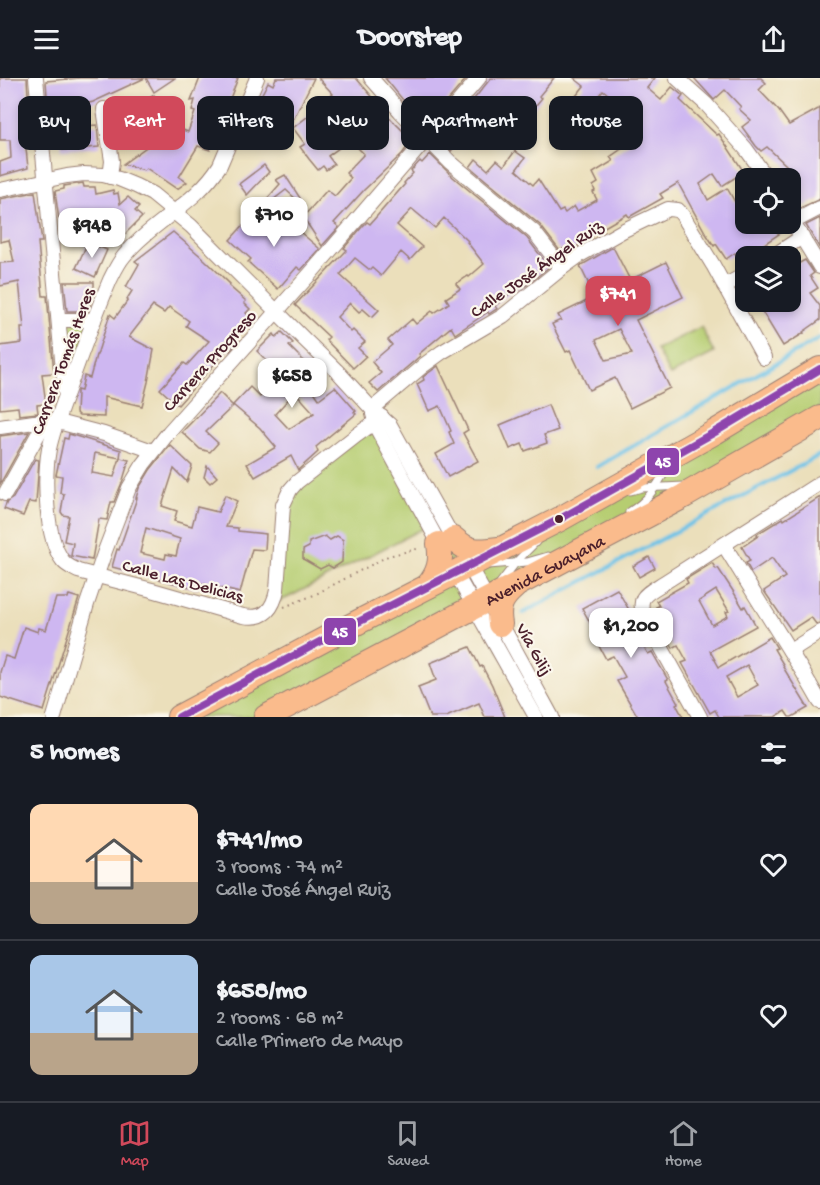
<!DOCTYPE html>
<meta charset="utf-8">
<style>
:root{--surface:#171b24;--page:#20242c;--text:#f1f3f6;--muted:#9ea1a6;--line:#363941;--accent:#d1495b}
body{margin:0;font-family:"Gochi Hand",sans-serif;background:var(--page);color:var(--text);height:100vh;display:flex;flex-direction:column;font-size:22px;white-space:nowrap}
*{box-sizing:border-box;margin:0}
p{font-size:20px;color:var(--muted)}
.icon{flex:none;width:33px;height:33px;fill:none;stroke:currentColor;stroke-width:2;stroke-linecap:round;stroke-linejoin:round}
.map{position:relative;height:639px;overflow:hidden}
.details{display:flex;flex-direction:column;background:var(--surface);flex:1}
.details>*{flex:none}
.guide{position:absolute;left:18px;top:18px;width:784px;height:54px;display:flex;gap:12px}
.buttons{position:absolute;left:735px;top:90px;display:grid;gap:12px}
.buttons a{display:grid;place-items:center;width:66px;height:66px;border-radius:12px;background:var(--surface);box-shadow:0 3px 9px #0003;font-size:30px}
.price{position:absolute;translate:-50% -51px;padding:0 14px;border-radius:12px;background:#fff;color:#222;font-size:20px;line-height:39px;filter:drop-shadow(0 2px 3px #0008)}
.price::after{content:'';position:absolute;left:50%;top:36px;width:18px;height:14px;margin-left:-9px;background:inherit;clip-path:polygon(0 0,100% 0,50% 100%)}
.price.on{background:var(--accent);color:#fff}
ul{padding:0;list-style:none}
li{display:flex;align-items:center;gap:18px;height:150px;padding:0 30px}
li+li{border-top:2px solid var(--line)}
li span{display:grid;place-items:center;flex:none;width:168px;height:120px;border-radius:12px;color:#555}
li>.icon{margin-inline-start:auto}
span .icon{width:72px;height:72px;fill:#fffc;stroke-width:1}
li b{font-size:26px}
h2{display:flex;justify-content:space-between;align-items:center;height:72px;padding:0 30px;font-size:26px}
.pill{padding:0 21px;border-radius:12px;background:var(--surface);box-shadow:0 3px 9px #0003;font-size:21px;line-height:54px}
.pill.on{background:var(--accent);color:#fff}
header{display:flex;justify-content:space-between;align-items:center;height:78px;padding:0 30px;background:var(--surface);font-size:27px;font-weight:800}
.dock{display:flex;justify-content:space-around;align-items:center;height:84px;border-top:2px solid var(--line);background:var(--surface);font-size:16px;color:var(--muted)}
.dock a{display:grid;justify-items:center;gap:3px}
.dock .on{color:var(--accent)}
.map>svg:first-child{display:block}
.green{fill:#b6cd71;stroke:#80764e;stroke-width:1.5;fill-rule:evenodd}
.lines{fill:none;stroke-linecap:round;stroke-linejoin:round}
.stream{stroke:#6bc2e8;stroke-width:4}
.building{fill:#ceb7f1;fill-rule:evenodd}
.lane-casing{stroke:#9a7f73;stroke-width:9}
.street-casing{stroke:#9a7f73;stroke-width:16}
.highway-casing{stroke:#9a7f73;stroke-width:26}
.path{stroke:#9a7f73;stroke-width:2;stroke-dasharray:1.5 4.5;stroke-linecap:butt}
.lane{stroke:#fff;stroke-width:7}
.street{stroke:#fff;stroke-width:14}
.highway{stroke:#fabb8c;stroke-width:24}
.bus-1-casing{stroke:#fbf7ec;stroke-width:12}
.bus-1{stroke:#8e44ad;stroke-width:8}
.bus-dot{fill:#4a1f2b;stroke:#fbf7ec;stroke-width:2}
.labels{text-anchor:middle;stroke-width:4.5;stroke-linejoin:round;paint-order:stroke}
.street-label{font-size:18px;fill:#4a1f2b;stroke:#fbf7ec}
.line-badge{stroke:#fbf7ec;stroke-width:2}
.badge-label{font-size:16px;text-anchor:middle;font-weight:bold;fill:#fff}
</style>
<header><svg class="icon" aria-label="menu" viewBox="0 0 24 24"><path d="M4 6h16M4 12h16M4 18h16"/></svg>Doorstep<svg class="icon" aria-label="share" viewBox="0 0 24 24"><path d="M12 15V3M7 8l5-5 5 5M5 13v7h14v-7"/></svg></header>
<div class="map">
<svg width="820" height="639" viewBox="0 0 820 639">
<rect width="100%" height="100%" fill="#fbf7ec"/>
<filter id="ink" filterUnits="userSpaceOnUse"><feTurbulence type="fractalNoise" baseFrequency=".0167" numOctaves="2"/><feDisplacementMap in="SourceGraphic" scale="12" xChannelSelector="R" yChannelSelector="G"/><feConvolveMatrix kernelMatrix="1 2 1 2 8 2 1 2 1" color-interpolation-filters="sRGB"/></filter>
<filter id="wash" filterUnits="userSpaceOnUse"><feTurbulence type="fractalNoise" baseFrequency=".008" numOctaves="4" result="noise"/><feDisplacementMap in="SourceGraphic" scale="24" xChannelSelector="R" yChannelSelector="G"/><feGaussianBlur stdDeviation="1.35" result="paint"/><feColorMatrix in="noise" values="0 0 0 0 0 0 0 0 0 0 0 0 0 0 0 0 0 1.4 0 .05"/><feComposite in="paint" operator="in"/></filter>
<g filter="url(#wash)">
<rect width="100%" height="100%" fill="#ebdfbb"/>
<g class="green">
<path d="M59,242H94L66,318Z"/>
<path d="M701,249L714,275L670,297L656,271Z"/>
<path d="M820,291V340L488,522L552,639H536L474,529L266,639H179L455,495L429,447L289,519L273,526L286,420L382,339L469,488ZM469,488L487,522L474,529L455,495Z"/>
</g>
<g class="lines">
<g class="stream">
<path d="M597,389L820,260"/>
<path d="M523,535L820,377"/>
</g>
</g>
<g id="blocks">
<g class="building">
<path d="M0,0H27L28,17H27V44L25,45V61L28,90L0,98V84L11,80L10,62H0Z"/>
<path d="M80,0H145L93,24L70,30L71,49L97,47L99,69L62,72L60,47H49L46,3Z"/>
<path d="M146,0H175L154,14Z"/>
<path d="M200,0H238L210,72L198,68L179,99L187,104L177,111L146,90L144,92L123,86L153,64L151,63L163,53L179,61L183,52L188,54L195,34L192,33L195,22L191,23Z"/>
<path d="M276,0H314L291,46L278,58L251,37L268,4L273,7Z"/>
<path d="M318,0H356L376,23L378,22L388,34L386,36L412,62L406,67L408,68L402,76L364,112L334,145L339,149L322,168L303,139L327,112L335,118L351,100L346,95L364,76L356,68L367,56L364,52L366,50L352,32L347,36L331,17L333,16Z"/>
<path d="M385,0H467L430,43L426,39L422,41L414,31L412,33Z"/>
<path d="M491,0H554L539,18L542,20L531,33L519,23L491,58L488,56L481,64L465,50L480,33L470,26Z"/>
<path d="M574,0H655L647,10L661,22L672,9L683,18L680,22L717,57L719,56L744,94L722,108L714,96L700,106L708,122L727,110L735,124L746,118V146H781L785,152L740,182L735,175L726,181L716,166L714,168L705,154L678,105L660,116L663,120L629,139L627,136L594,155L595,156L569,174L565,170L560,173L540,147L470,89L476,81L488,92L497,82L504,88L515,73L525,80L516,92L533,107L538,101L559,134L563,132L565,135L574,128L577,133L597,122L593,114L595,113L593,108L598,105L593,95L613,83L610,79L642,57L622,42L629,33L603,12L573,49L560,38L584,8Z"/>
<path d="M694,0H761L766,5L759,12L779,33L789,47L820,30V121L798,131L794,123H796L790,115V100H776L775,97L787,88L767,69L761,73L756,68L742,49L751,42L739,31L741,29L725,12L714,22Z"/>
<path d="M154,17L167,38L159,43L155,36L152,38L143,24Z"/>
<path d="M316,32L343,67L328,78L334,86L326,92L323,88L318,92L309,81L300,69L305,66L293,50Z"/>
<path d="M452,51L462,60L451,73L442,63Z"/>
<path d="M430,76L453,99L527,160L549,189L527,207L518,212L517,210L503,221L495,228L497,231L495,232L489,236L488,234L455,256L451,249L419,276L420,278L378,314L369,305L381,295L372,284L392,267L388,262L412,241L416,246L432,233L434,235L449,225L446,220L460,211L456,206L468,198L469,199L484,186L467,164L468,163L444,140L435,150L412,131L397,147L422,169L410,182L401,174L381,198L372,190L370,192L355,180L340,197L379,232L372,239L363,231L359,234L350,225L337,239L351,254L353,252L365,264L358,270L366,278L353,290L326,262L329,259L295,227L347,172L344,170L362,149L367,144L370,146L405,106L404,105L413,95L411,93L420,83L422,85Z"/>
<path d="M264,87L269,94L247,117L239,106Z"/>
<path d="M285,97L300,120L297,122L286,112L269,125L266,122L280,106L276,102Z"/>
<path d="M83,105L84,109H95L96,116L113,112L114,116L118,115L120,126L128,119L139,129L135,133L142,139L124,157L113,164L100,144L60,149L55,113L64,111V108Z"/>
<path d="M35,114L42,164H38L43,218H47L54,295L42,296L46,326L37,327L38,335L19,337L18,329L0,331V268L22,265L21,250H24L19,204L0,208V185L14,184L9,162L0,164V121Z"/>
<path d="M256,133L278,152L286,142L320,171L301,192L297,189L278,211L248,184L251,181L230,162Z"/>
<path d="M820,140V171L806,147Z"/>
<path d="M173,154L205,182L230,206L229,208L246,223L244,225L250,231L246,235L251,240L234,258L239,262L230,273L228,271L178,327L160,311L184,285L187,287L209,263L186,248L189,243L169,229L164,235L153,228L129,259L154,272L148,304L142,328L104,319V339L79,338L76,335L77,315V312L81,313L84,298L90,300L96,277H97L110,236L115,240L128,222L127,221L132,213L126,209L139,186L135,183Z"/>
<path d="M88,164L107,172L95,199L76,190Z"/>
<path d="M613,169L630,202L666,184L683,219L636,242L670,310L630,330L615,300L589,312L570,272L566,274L552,246L561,242L558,237L595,219L580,188ZM619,251L632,276L606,282L596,262Z"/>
<path d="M805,182L814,195L810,198L818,210L810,215L820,228V242L803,254L804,255L783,268L760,230L761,229L758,224H798L790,212V190Z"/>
<path d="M64,204H94V217H90V227L88,233H67Z"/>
<path d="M282,254L293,265L289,268L315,294L307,303L319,321L335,309L356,333L354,334L356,336L316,369L318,374L298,392L291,378L255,399L247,386L276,369L260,350L233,327L250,309L260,319L280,296L257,273L274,256L276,259ZM295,314L314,335L289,351L275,336Z"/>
<path d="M438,288L468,352L463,355L478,383L448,399L436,376L454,366L449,354L451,353L440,328L429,333L417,306L424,302L423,299Z"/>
<path d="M220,315L233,328L206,354L218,365L210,374L200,371L182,354Z"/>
<path d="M548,327L558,352L544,357L547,365L525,373L522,366L510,371L500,347Z"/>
<path d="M29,354L0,406V358Z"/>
<path d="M69,356L121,372L120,380L129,382L123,402L114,424H111L107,442L99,441L92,482L71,478L73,465L64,463L69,438L63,437L61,434L64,416L60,415L62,398L56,397L64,360L68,361ZM95,375L120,380L114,399L92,395Z"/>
<path d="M170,367L192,388L187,404L174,391L162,428L177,433L174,443L192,448L197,429L218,434L225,417L237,423L226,449L238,450V453L266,456L265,472L252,471L240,515L200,505L198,511L112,489L117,471L119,472L137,420H136L139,410L150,392ZM146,450L180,461L176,478L166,476L165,481L140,475Z"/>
<path d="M35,381L39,382L36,425L29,424L23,438L4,431L7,424L13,420Z"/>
<path d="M207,388L217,399L210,405L204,399Z"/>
<path d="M820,419V545L816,546L811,539L791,552L764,513L785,499L772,480L751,494L746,485L750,483L742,469L758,458L757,456L783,440L784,442Z"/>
<path d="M325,458L330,462L337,458L343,462L342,484L333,490L328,487L320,491L303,481V472L309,469V464Z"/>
<path d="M649,479L655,490L639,499L633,488Z"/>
<path d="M712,485L716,491L718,490L733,513L743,530L745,528L756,548L710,573L719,589L770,559L777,570L774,571L784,588L783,589L808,630L792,639H789L785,633L775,639H719L715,632L710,635L682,585L687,583L678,567L673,570L661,549L666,545L656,529L659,528L656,523L688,505L686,501ZM716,512L729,533L726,534L728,538L712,547L699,523ZM747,587L758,607L737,619L726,599Z"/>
<path d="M617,511L629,532L625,534L637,556L648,576L652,574L668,602L666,603L678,625L676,626L683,639H638L617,603L625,599L613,578L606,581L594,559L597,557L582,530Z"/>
<path d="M69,517L79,520L44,633L0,619V594L5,578L14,581L24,549L38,554L39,550L46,552L56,520H68Z"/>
<path d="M470,569L480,589L482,588L492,607L505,639H485L479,625L446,639H430L418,609L436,602L430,585Z"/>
</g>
</g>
</g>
<g filter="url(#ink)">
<use href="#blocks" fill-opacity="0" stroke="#9a7f73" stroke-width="1.5"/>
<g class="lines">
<g class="lane-casing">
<g id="lane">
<path d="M630,413L642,410L684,408"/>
<path d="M629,434C649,422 656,409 668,389"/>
<path d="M488,487L527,484L548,478"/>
<path d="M500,505L517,483L536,464"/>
</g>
</g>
<g class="street-casing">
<g id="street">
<path d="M36,0L65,314"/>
<path d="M257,0L220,87C197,125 152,144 124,178C118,185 114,194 110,202C96,235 84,268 72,301C64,324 54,347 49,371C44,399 45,460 63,483C67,488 73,490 78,493L152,512L243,538C264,542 273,532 277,512L283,427L290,412L297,404L357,357L382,339"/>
<path d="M371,0L400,33L450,84L534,154L562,190"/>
<path d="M677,0L706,26L746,71L767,100"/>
<path d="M104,31L112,83L110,99"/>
<path d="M0,112L67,98L84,96L103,97L119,101L136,108L152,116L163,125L191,148L305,262L337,293L372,331L390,347L456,465"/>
<path d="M790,140L820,189"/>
<path d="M793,144L820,130"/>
<path d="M773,178L802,159"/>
<path d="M724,208L746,196"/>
<path d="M59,242H94"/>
<path d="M372,331L424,287L442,274L503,238L562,190L580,177L624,152L668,131L678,132L683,138L713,187L764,280"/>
<path d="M373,336L377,351L442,471"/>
<path d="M0,349L34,344L54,343L104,356L153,373"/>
<path d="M5,416L46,342"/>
<path d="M724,467L801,591L820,624"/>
<path d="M466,482L552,639"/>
<path d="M453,491L536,639"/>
<path d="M790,573L820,554"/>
<path d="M54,639L87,526L105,473L129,410L143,387L169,354L310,196L479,0"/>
<path d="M700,639L645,540C635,518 648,515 665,504L820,405"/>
</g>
</g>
<g class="highway-casing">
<g id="highway">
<path d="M454,461C468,474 478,474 497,471"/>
<path d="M428,508C439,495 442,483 439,466"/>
<path d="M500,546C497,529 501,520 514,509"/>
<path d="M179,639L327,560L560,441L715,354L820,291"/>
<path id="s1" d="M266,639L684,418L820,340"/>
</g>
</g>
<path class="path" d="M284,529L314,517L388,478L421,470"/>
<use href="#lane" class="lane"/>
<use href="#street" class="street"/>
<use href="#highway" class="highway"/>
<g class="bus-1-casing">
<path id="bus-1" d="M179,639L327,560L560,441L715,354L820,291"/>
</g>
<use href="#bus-1" class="bus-1"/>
</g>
</g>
<circle class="bus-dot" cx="559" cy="441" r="5"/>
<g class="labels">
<g class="street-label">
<text transform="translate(536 190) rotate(-35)" y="6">Calle José Ángel Ruiz</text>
<text transform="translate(209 282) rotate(-48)" y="6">Carrera Progreso</text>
<text transform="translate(62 283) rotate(-70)" y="6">Carrera Tomás Heres</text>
<text dy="6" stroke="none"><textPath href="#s1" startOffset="315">Avenida Guayana</textPath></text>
<text transform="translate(183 502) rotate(15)" y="6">Calle Las Delicias</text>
<text transform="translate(535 571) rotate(61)" y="6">Vía Gilij</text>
</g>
</g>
<g class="line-badge">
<rect x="646" y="369" width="34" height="29" rx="6" fill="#8e44ad"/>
<rect x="323" y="539" width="34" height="29" rx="6" fill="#8e44ad"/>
</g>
<g class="badge-label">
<text x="663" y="389">45</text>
<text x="340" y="559">45</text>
</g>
</svg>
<div class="buttons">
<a><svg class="icon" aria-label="locate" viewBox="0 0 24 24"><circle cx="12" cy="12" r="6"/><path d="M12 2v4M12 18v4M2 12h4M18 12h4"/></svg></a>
<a><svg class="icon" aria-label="layers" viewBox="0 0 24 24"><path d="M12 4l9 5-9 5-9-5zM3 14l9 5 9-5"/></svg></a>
</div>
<b class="price" style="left:274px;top:170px">$710</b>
<b class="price" style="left:92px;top:181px">$948</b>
<b class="price on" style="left:618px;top:249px">$741</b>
<b class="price" style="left:292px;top:331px">$658</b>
<b class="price" style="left:631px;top:581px">$1,200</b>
<div class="guide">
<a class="pill">Buy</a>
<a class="pill on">Rent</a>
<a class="pill">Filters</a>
<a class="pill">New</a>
<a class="pill">Apartment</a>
<a class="pill">House</a>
</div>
</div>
<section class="details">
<h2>5 homes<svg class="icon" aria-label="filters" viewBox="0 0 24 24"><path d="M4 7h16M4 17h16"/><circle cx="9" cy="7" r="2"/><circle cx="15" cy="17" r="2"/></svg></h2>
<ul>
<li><span style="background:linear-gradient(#ffd9b3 65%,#b9a48a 0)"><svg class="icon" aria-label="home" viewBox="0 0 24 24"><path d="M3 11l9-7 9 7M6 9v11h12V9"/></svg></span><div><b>$741/mo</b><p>3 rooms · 74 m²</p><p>Calle José Ángel Ruiz</p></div><svg class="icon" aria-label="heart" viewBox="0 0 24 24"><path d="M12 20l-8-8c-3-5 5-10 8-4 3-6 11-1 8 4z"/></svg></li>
<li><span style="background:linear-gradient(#a9c7e8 65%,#b9a48a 0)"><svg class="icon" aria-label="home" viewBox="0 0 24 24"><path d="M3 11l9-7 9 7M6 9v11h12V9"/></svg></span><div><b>$658/mo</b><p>2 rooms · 68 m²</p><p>Calle Primero de Mayo</p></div><svg class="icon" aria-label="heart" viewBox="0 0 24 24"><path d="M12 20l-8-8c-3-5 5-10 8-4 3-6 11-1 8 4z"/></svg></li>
</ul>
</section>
<nav class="dock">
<a class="on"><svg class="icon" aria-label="map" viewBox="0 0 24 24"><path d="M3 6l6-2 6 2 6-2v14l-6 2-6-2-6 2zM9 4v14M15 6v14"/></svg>Map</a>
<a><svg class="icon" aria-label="saved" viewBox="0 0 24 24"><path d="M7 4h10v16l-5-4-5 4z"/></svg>Saved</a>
<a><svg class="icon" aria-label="home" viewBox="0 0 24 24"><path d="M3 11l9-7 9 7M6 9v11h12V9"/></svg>Home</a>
</nav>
